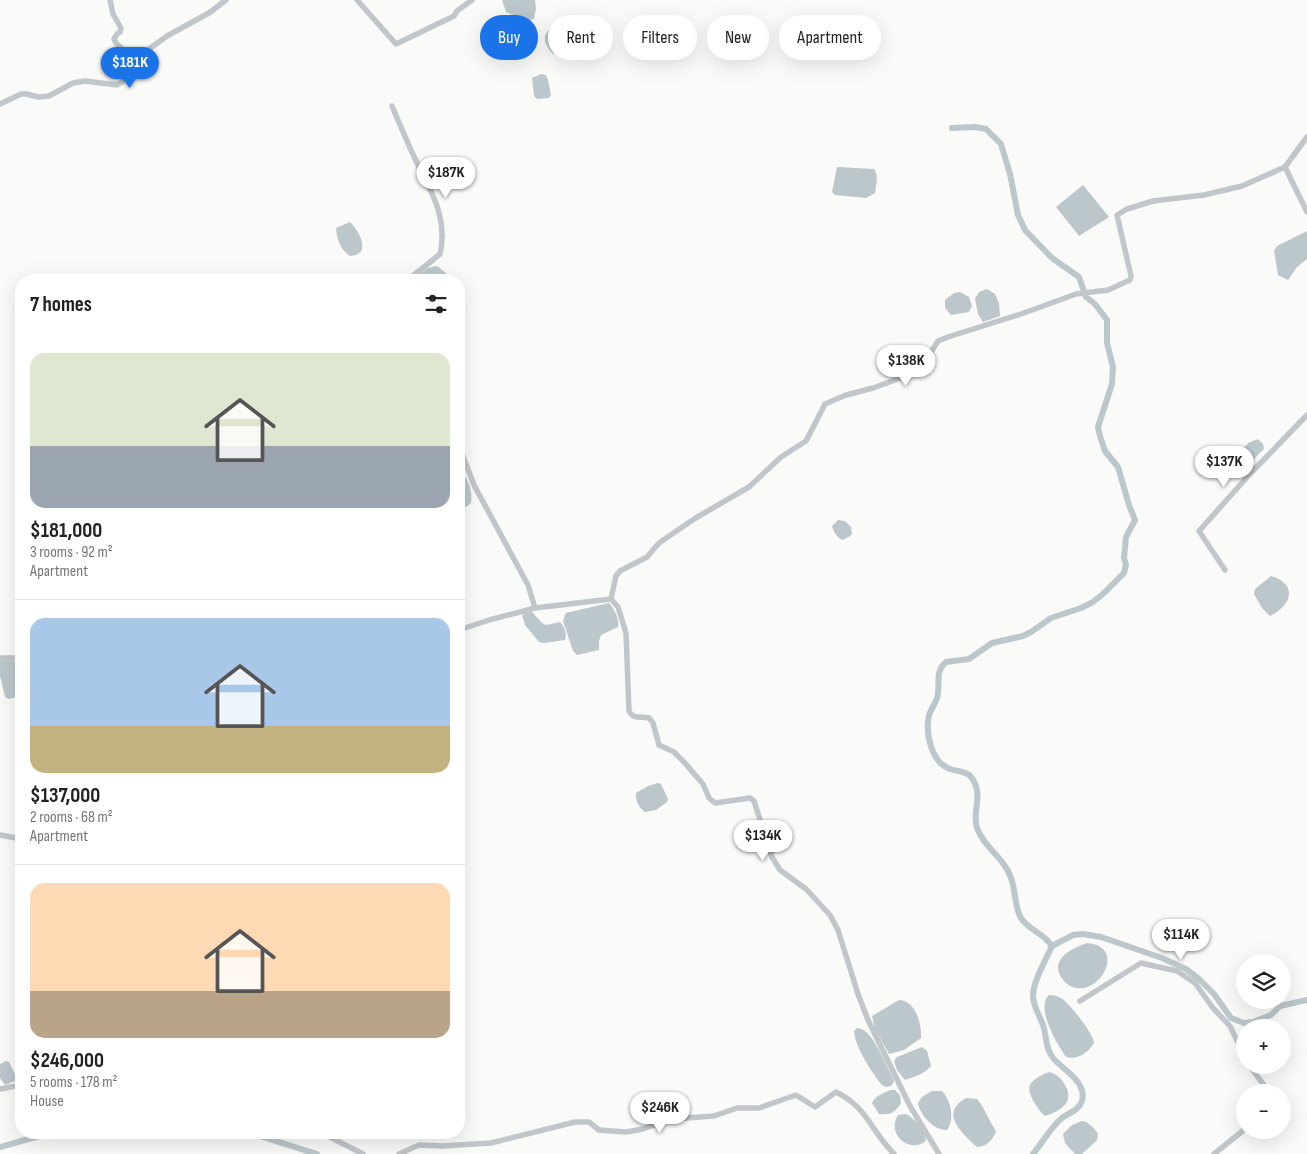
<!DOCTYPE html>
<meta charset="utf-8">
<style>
:root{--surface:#fff;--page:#f6f6f6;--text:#222;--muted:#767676;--line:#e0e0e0;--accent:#1a73e8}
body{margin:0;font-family:"Sofia Sans Condensed",sans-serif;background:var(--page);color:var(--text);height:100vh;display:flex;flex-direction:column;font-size:19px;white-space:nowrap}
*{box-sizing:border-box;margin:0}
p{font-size:16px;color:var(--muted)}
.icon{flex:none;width:28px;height:28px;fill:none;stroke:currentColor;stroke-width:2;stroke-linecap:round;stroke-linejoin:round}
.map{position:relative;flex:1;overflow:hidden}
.side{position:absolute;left:15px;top:274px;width:450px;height:865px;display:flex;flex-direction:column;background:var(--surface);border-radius:20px;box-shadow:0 5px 20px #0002}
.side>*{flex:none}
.hud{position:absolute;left:480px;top:15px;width:475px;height:45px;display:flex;gap:10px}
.fabs{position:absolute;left:1236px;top:954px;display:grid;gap:10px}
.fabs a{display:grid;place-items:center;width:55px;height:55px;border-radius:50%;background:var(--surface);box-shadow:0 5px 20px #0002;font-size:25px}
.price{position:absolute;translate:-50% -42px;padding:0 11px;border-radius:18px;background:#fff;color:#222;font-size:16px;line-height:32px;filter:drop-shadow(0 1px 2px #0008)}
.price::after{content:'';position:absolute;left:50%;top:30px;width:15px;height:11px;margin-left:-8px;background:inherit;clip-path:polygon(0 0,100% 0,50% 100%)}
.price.current{background:var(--accent);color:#fff}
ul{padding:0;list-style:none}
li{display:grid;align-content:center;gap:10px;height:265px;padding:0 15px}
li+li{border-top:1px solid var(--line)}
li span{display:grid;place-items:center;height:155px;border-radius:15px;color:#555}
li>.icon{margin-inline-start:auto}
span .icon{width:90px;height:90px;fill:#fffc;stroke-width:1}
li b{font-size:21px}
h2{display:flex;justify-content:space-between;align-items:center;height:60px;padding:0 15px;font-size:21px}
.pill{padding:0 18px;border-radius:22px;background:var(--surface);box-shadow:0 5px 20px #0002;font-size:18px;line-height:45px}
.pill.current{background:var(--accent);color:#fff}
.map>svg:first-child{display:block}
.water{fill:#bbc7cb}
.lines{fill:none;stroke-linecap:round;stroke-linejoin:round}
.canal{stroke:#bbc7cb;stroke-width:6}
.street{stroke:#c1c6ca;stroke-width:5.5}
</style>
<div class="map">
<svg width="1307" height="1154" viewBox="0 0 1307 1154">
<rect width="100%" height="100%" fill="#fafaf8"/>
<g class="water">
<path d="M502,0H535L536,8L534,19L526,21L506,12Z"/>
<path d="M554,27L559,31L566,47L564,51L553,54C544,45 540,33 554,27Z"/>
<path d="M541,74L546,75L548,80L551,95L549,98L537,99L534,96L532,78Z"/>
<path d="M837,167L874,169C879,176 876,185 875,193L866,198L835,195L832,192Z"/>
<path d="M1083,185L1109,217L1079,236L1056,207Z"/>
<path d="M350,222C360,232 372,255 350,256C340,249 337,240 336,228Z"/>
<path d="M1307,231V259L1297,267L1288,280L1278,275L1274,251L1277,246Z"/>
<path d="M437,266L446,273L449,280H412L428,268Z"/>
<path d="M987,289L995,294L999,303L1000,316L983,322L978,314L975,299L979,292Z"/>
<path d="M960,292L969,297L972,306L969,312L951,315L945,308V300L954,293Z"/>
<path d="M1258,439L1263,444L1264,449L1254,459L1245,458L1241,451L1248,443Z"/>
<path d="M459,469C468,476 473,492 471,503L466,507H459Z"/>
<path d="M838,520L845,521L851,527L852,534L849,537L842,540C836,536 834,533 832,526Z"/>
<path d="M1271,576C1298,584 1292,606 1270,616L1262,608L1254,594L1255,589Z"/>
<path d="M609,603C614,608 620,620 618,627L601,635L599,641V650L577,655L573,651L563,621L566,613Z"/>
<path d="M532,612L542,623L546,625L560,622C565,627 567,634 565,640L544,643L539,642L525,625L522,615L525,613Z"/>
<path d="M0,660C4,661 9,660 13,661C25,664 21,687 21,696L9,699L5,697L0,676Z"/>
<path d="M658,783L661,784L668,799L667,802L656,810L645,812C639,808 635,800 636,793L648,786Z"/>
<path d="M1087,943C1126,946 1102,993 1076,988C1070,987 1064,982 1061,977C1050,958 1073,948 1087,943Z"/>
<path d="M1049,995C1053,995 1058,996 1061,998C1070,1004 1093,1033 1094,1043C1088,1053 1078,1060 1066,1057C1057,1044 1035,1008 1049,995Z"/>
<path d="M899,1000C915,1000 922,1024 921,1038L904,1050L889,1054L875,1029L872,1016Z"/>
<path d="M857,1028C873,1028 885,1065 893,1078L894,1082L891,1086L886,1087L882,1085C872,1073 855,1047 854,1031Z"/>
<path d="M922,1047L927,1051L931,1066C924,1074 914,1077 905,1080L897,1070L894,1061L897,1057Z"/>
<path d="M6,1061L9,1062L17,1078L15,1081L5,1085L0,1078V1064Z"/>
<path d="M1049,1072C1057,1074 1061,1078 1065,1085C1075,1102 1061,1111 1045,1116C1039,1111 1026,1093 1030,1085C1033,1079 1043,1074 1049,1072Z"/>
<path d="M891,1090H895L900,1095L901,1103C895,1113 890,1115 879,1114L872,1103C876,1095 883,1093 891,1090Z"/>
<path d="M932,1091H942C951,1101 955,1119 947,1130C934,1131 920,1115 918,1103L922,1097Z"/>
<path d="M966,1098L977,1099C983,1106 984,1110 988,1117C990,1123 994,1126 996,1132C991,1141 988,1146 977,1147C961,1132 939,1113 966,1098Z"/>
<path d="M906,1114C916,1120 924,1128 926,1141C909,1154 886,1134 898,1115Z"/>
<path d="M1082,1121C1089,1122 1094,1128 1098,1134L1097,1140L1082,1154H1075L1065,1143L1063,1134L1072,1125Z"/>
</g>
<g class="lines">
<g class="canal">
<path d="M952,128L975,127L986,129L1001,144L1010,174L1018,215L1025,230L1052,258L1079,277L1086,297L1095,304L1107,320V343L1113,367L1112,384L1098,427L1100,436L1105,451L1118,467L1129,505L1135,520L1126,537L1124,558L1126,565L1124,573L1103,594L1093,602L1081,608L1051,618L1031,632L1023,636L992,643L969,659L946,662C934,672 941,685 937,698C935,704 931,709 929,715C925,733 931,762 950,769C963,773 970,770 976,786C981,800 972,814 977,828C984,848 1004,857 1011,878C1016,891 1014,906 1021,918C1028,930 1044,933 1052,946C1046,960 1033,981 1033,996C1033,1006 1040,1016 1043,1025C1047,1037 1045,1048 1053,1058C1063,1070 1087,1081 1082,1101C1079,1110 1069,1113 1062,1118C1050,1128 1043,1142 1033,1154"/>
<path d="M1052,946L1073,935L1083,934L1101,937L1162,958L1186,969L1199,979L1214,994L1231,1018L1244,1023L1253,1022L1271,1015L1280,1006L1307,1000"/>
<path d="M247,1132L317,1154"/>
<path d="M0,1147L53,1132"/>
</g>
<g class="street">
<path d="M110,0L113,14L121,28L120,32L117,34L114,39L116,43L134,60"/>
<path d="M357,0L396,44L454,16L457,11L472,0"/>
<path d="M0,104L21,94H26L39,97L49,96L73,83L85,81L117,85L122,82L134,60L167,36L209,13L226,0"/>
<path d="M392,106C400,125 408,144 417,163C432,193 448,218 440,254L408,280"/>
<path d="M1285,167L1307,212"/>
<path d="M459,446L474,485L528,585L535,608"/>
<path d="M1225,570L1199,531L1249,475L1307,415"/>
<path d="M611,599L618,607L626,633L629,711C633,720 642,716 649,718L653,723L659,745L674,752L684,762L703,784L709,798L715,803L750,798L754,801L772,857L780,870L806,889L830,915L838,930L858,994L868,1020L910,1106L939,1154"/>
<path d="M459,630L489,620L535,608L611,599L616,576L620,571L647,557L659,543L694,519L749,487L781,457L806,441L825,404L846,395L873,388L909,375L922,367L938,341L948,337L1021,314L1076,294L1108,290L1130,280L1131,276L1117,215L1127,209L1153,201L1204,195L1242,186L1285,167L1307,137"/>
<path d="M0,658H21"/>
<path d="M0,835L21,839"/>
<path d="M1080,1001L1141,963L1177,971L1195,983L1213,1008L1230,1026L1245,1057"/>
<path d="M1249,1065L1269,1092"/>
<path d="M0,1089L21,1085"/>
<path d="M320,1132L363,1154"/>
<path d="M399,1154L419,1145L442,1146L491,1143L575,1122H589L599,1130L626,1132L643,1129L672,1119L714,1116L737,1108H759L796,1095L815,1107L836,1092C867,1107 871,1131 894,1154"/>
<path d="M1214,1154L1245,1129"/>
</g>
</g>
</svg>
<div class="fabs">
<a><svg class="icon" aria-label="layers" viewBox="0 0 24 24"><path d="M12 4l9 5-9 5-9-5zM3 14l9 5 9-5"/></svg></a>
<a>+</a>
<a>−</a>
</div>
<b class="price current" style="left:130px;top:89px">$181K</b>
<b class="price" style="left:446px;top:199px">$187K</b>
<b class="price" style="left:906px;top:387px">$138K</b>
<b class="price" style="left:1224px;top:488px">$137K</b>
<b class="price" style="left:763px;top:862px">$134K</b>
<b class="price" style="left:1181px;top:961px">$114K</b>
<b class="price" style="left:660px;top:1134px">$246K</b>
<div class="hud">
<a class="pill current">Buy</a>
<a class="pill">Rent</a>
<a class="pill">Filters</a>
<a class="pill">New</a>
<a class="pill">Apartment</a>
</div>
<section class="side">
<h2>7 homes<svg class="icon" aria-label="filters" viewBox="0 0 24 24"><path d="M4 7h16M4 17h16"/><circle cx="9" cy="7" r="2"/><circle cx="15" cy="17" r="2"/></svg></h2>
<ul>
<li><span style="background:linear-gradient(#dfe7d0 60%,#9aa5b1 0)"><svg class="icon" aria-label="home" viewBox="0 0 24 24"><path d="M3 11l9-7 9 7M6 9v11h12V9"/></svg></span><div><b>$181,000</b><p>3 rooms · 92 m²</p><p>Apartment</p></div></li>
<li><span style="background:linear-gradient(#a9c7e8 70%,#c2b280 0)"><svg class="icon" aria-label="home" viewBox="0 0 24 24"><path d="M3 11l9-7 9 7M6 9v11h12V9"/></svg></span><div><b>$137,000</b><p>2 rooms · 68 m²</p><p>Apartment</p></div></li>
<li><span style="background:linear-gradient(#ffd9b3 70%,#b9a48a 0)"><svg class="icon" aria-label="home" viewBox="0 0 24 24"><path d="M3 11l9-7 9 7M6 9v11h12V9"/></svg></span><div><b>$246,000</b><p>5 rooms · 178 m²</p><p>House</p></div></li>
</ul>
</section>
</div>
